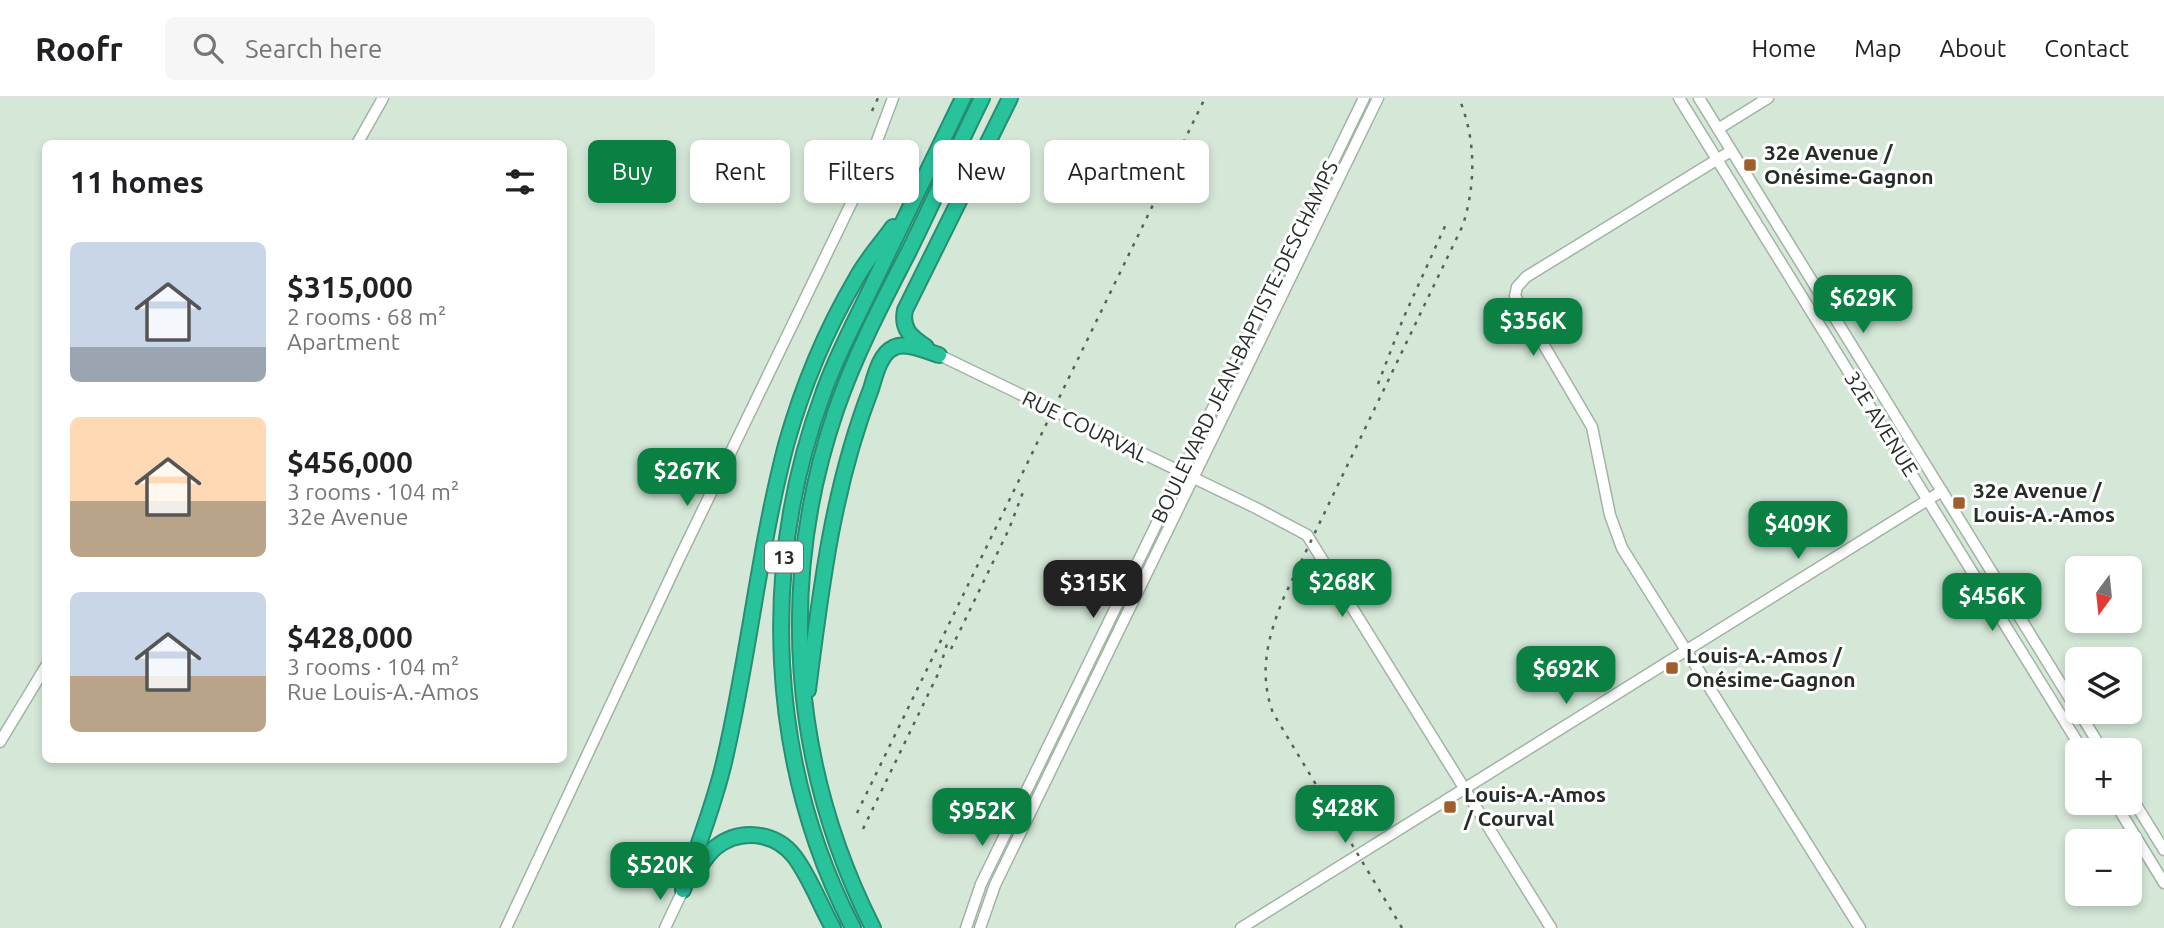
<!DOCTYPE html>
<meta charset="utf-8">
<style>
:root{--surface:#fff;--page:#f6f6f6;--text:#202124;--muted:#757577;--line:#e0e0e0;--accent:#0b8043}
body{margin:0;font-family:Ubuntu,sans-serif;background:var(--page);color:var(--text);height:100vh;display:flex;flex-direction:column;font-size:26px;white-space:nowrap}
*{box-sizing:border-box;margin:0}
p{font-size:23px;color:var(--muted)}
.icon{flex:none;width:38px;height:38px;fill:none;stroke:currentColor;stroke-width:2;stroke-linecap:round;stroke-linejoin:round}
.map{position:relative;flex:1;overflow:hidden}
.drawer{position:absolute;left:42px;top:42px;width:525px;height:623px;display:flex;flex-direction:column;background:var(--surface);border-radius:10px;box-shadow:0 4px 10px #0003}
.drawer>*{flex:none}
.banner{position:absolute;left:588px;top:42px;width:665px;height:63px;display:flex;gap:14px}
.needle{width:46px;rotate:195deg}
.controls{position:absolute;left:2065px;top:458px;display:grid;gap:14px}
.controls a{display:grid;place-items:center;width:77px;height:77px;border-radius:10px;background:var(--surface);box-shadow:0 4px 10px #0003;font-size:35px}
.price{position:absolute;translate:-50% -60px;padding:0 16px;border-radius:14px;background:var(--accent);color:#fff;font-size:23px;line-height:46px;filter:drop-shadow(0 2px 4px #0008)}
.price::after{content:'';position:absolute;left:50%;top:42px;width:21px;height:16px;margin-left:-10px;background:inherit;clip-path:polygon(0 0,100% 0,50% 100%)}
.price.selected{background:#222;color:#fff}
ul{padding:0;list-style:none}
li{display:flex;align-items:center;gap:21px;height:175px;padding:0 28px}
li span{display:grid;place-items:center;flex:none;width:196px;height:140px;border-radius:10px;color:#555}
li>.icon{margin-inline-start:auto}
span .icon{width:84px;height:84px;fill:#fffc;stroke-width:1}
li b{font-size:30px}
h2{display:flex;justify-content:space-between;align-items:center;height:84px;padding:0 28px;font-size:30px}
.tag{padding:0 24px;border-radius:10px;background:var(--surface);box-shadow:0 4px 10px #0003;font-size:24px;line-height:63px}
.tag.selected{background:var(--accent);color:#fff}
header{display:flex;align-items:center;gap:42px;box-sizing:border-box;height:98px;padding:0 35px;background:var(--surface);border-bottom:2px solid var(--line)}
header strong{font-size:33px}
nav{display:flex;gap:38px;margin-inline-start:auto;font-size:24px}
.search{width:490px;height:63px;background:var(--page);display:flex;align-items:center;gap:18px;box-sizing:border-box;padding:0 24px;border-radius:10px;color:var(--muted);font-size:26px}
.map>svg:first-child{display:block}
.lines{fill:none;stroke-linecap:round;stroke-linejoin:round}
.minor-casing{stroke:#a1b3a5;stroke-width:13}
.highway-casing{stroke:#278e72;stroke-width:18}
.minor{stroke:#fff;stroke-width:10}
.highway{stroke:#28c39b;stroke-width:14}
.rail{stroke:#586259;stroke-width:2.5;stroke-dasharray:3.5 7;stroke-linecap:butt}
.poi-dot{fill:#a15e2d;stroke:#fff;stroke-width:2.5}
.labels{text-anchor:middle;stroke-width:6;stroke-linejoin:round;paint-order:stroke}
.shield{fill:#fff;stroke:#676c68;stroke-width:2}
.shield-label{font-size:19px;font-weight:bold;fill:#262d27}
.poi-label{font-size:21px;font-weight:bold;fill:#262d27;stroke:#fff;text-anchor:start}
.street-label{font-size:21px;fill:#262d27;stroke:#fff}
</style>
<header>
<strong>Roofr</strong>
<div class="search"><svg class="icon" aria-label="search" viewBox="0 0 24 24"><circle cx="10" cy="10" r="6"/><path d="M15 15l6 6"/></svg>Search here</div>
<nav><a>Home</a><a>Map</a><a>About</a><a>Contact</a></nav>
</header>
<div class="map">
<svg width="2164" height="830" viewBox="0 0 2164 830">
<rect width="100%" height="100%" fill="#d5e8d8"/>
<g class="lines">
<g class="minor-casing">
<g id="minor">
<path d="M1679,0L2083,653"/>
<path d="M1699,0L2077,612"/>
<path d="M1718,31L1768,0"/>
<path d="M357,46L383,0"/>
<path d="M1731,53L1526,179L1517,189L1515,198L1592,329L1610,417L1622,450L1860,830"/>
<path d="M939,257L1256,410L1307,437L1551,830"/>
<path d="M2079,614L2103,653"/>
<path d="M0,644L46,568"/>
<path d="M2130,697L2164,752"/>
<path d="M2115,705L2164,785"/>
<path d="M506,830L679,461L862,83L893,0"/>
<path d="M665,830L683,792"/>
<path d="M966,830L981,786L1364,0"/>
<path d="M980,830L995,787L1378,0"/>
<path d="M1241,830L1942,393"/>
</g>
</g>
<g class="highway-casing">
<g id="highway">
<path d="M926,249C911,239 901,231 905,212L1010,0"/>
<path d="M808,592C821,489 833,389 871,291C875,278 880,256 893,250C906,243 926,253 939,257"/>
<path d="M692,780C700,769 706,757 716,749C740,730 775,734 794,758C810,779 820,807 833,830"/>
<path d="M683,792C697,748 715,706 725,660C749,557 759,450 786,347C802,290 826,232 856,181C866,162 881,146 893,129"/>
<path d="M853,830C768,666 759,469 823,296C836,258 856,222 873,186C903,124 933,62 963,0"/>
<path d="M873,830C791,668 777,484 836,312C855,257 882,205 909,153C934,102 957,51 982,0"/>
</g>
</g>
<use href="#minor" class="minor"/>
<use href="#highway" class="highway"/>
<g class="rail">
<path d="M872,13L878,0"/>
<path d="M1378,286L1403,221L1446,126"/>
<path d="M951,551L1009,431L1025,389"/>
<path d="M857,715L1205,0"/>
<path d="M863,731L938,576L947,546"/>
<path d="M1402,830L1273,615C1258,574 1268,538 1284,499L1463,127C1476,85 1476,41 1459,0"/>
</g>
</g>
<g class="poi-dot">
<rect x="1743" y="60" width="14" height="14" rx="3.5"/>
<rect x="1952" y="398" width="14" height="14" rx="3.5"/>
<rect x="1665" y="563" width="14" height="14" rx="3.5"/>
<rect x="1443" y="702" width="14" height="14" rx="3.5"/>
</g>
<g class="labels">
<rect class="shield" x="765" y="443.5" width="38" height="31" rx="5"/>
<g class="shield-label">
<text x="784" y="466">13</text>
</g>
<g class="poi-label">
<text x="1764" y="62">32e Avenue /<tspan x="1764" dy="24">Onésime-Gagnon</tspan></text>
<text x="1973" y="400">32e Avenue /<tspan x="1973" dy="24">Louis-A.-Amos</tspan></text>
<text x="1686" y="565">Louis-A.-Amos /<tspan x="1686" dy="24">Onésime-Gagnon</tspan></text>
<text x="1464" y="704">Louis-A.-Amos<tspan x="1464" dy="24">/ Courval</tspan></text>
</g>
<g class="street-label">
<text transform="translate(1245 244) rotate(-64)" y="7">BOULEVARD JEAN-BAPTISTE-DESCHAMPS</text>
<text transform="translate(1881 326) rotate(58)" y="7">32E AVENUE</text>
<text transform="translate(1085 329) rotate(26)" y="7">RUE COURVAL</text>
</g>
</g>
</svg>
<div class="controls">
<a><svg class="needle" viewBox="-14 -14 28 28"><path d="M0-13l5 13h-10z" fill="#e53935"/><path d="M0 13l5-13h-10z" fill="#757577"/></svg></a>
<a><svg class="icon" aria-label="layers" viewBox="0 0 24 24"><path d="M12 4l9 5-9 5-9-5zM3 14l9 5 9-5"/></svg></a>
<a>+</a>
<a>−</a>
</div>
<b class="price" style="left:1863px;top:237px">$629K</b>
<b class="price" style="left:1533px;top:260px">$356K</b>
<b class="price" style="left:687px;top:410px">$267K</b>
<b class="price" style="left:1798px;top:463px">$409K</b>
<b class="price" style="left:1342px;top:521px">$268K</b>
<b class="price selected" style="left:1093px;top:522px">$315K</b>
<b class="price" style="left:1992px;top:535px">$456K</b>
<b class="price" style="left:1566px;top:608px">$692K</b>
<b class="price" style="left:1345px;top:747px">$428K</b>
<b class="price" style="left:982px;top:750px">$952K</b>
<b class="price" style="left:660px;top:804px">$520K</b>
<div class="banner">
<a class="tag selected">Buy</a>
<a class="tag">Rent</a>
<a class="tag">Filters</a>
<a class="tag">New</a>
<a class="tag">Apartment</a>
</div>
<section class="drawer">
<h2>11 homes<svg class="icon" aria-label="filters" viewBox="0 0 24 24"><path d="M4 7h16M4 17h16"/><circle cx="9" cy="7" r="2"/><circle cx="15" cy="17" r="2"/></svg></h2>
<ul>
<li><span style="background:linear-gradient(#c9d6e8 75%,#9aa5b1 0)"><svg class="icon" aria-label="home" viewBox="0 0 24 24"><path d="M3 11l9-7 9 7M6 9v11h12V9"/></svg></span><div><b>$315,000</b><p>2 rooms · 68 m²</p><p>Apartment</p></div></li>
<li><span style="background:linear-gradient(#ffd9b3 60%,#b9a48a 0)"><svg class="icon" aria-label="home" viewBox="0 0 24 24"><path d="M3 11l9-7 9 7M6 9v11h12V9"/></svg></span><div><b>$456,000</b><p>3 rooms · 104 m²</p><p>32e Avenue</p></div></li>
<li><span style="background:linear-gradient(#c9d6e8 60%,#b9a48a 0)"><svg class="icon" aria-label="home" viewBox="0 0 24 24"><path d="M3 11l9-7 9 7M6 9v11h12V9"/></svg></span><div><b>$428,000</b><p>3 rooms · 104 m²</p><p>Rue Louis-A.-Amos</p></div></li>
</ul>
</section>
</div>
